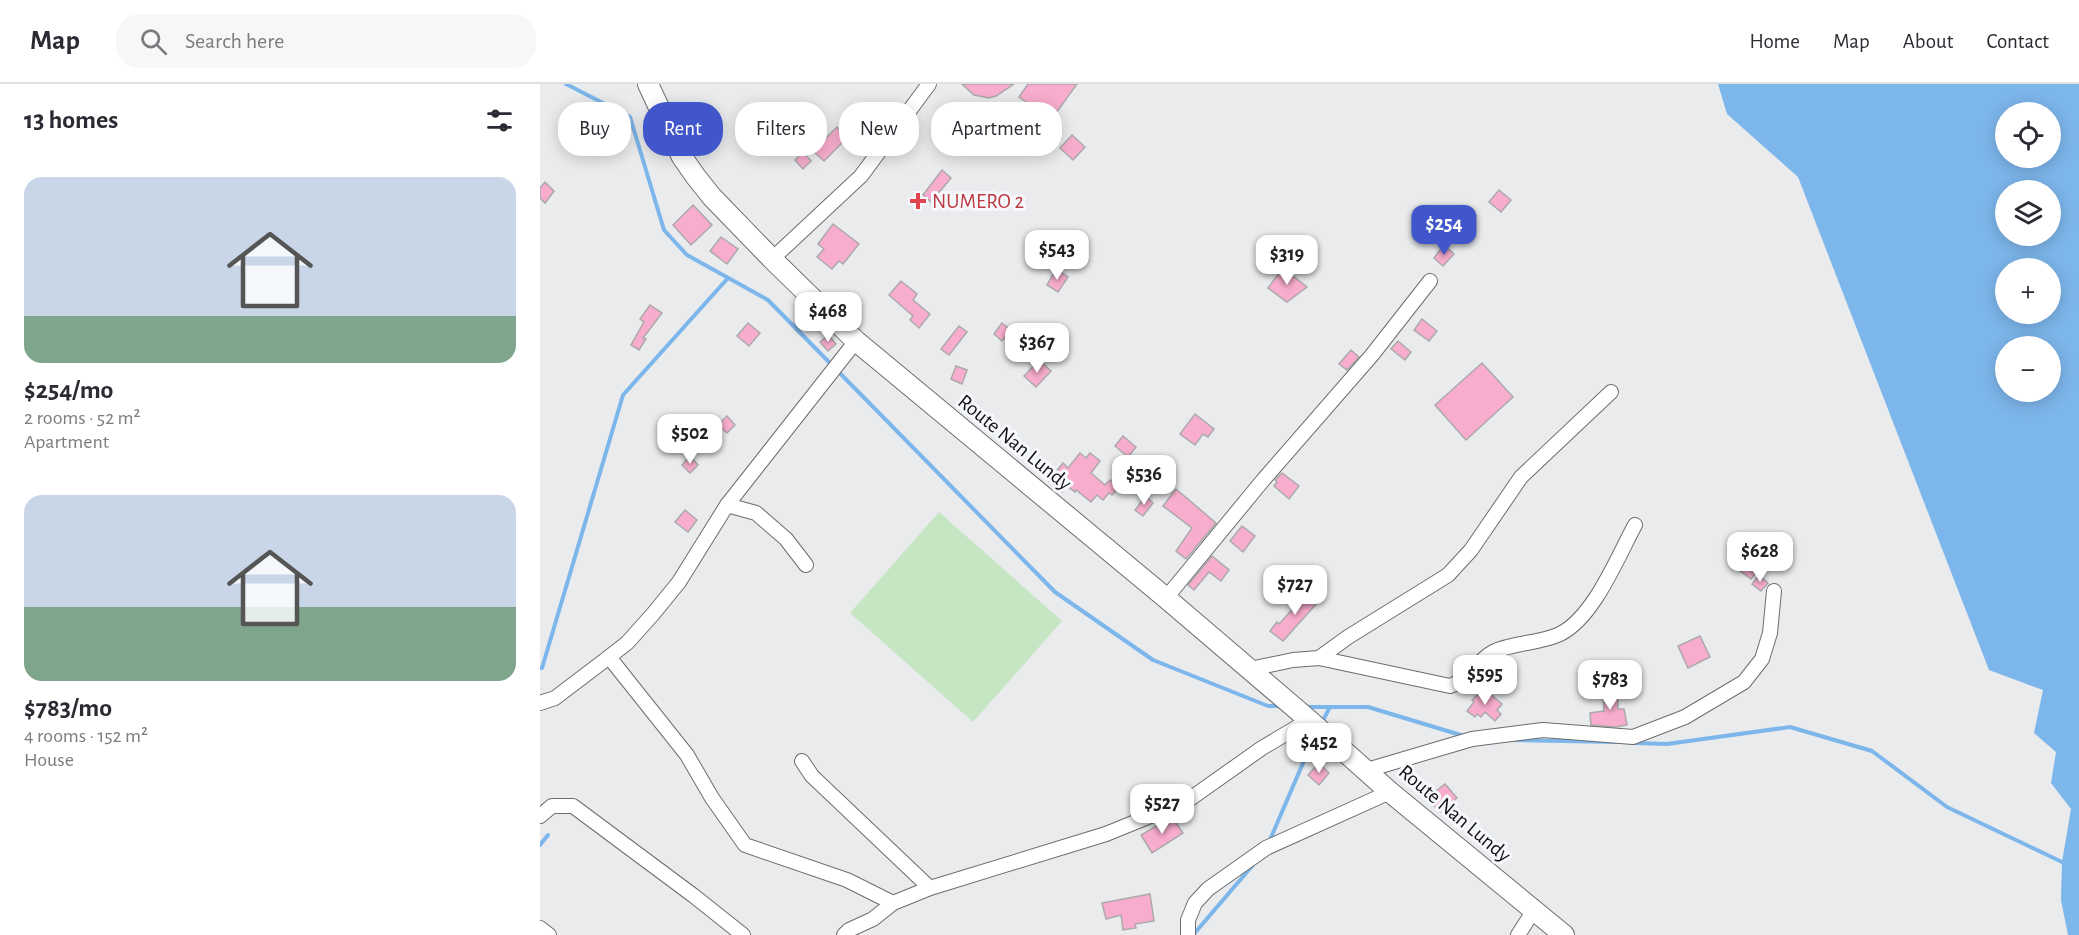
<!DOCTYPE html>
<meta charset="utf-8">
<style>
:root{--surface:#fff;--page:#f7f7f7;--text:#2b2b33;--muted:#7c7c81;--line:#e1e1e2;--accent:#4056ca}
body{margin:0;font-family:"Alegreya Sans",sans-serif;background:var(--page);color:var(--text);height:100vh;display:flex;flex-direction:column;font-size:22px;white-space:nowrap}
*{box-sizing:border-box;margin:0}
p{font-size:20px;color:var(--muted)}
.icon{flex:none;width:33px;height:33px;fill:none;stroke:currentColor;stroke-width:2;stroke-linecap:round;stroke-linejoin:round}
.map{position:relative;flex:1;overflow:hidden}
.panel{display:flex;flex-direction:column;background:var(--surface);width:540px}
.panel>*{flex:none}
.guide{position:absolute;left:18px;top:18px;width:570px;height:54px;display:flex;gap:12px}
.controls{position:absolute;left:1455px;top:18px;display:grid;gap:12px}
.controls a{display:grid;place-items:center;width:66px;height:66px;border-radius:50%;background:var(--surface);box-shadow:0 3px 15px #0003;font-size:30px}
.price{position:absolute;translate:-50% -51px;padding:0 14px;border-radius:12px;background:#fff;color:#222;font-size:20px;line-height:39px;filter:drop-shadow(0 2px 3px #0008)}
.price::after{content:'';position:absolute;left:50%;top:36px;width:18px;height:14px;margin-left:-9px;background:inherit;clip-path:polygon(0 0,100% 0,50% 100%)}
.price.current{background:var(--accent);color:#fff}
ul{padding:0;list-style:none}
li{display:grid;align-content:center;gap:12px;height:318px;padding:0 24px}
li span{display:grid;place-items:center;height:186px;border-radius:18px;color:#555}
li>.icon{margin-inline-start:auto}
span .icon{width:108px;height:108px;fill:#fffc;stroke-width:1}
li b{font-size:26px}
h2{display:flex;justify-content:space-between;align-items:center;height:72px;padding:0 24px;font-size:26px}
.chip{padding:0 21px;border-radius:24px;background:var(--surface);box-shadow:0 3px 15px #0003;font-size:21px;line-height:54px}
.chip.current{background:var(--accent);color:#fff}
header{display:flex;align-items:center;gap:36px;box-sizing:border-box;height:84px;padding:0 30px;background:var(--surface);border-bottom:2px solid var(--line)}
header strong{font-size:28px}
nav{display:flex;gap:33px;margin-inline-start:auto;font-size:21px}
.search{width:420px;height:54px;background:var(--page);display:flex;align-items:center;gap:15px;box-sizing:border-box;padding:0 21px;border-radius:24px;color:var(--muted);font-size:22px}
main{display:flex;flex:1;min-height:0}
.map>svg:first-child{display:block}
.green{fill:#c6e6c3}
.water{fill:#7db6eb;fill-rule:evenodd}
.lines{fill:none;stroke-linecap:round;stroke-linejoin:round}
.stream{stroke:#7db6eb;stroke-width:4}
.building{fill:#f9adce;stroke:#aca9aa;stroke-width:1.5}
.minor-casing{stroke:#6b6d6f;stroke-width:16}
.secondary-casing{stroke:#6b6d6f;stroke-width:22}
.minor{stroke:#fff;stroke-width:14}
.secondary{stroke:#fff;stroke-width:20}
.health-dot{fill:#e0444e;stroke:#f6f8fb;stroke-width:2}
.labels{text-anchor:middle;stroke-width:6;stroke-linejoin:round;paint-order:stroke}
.health-label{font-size:21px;fill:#be3a42;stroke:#f6f8fb;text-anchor:start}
.street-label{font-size:21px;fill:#111213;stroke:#f6f8fb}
</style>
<header>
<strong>Map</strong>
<div class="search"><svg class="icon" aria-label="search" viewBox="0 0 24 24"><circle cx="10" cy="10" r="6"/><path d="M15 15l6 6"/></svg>Search here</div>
<nav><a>Home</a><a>Map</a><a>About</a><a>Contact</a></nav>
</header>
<main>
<section class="panel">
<h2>13 homes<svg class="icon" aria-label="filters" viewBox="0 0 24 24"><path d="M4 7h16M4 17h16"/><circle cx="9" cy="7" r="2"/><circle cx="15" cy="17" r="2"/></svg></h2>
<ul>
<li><span style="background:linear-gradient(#c9d6e8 75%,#7fa58c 0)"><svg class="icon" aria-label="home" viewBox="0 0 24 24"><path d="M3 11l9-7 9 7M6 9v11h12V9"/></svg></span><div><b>$254/mo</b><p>2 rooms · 52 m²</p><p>Apartment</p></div></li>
<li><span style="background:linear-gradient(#c9d6e8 60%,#7fa58c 0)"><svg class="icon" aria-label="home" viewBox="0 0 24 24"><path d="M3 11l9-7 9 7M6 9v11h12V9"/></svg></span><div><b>$783/mo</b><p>4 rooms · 152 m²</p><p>House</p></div></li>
</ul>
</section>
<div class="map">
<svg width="1539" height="851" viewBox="0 0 1539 851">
<rect width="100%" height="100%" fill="#e9ebed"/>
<path class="green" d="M399,428L522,537L433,638L310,529Z"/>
<path class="water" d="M1178,0H1539V851H1528L1521,816L1522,778L1531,725L1511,699L1516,668L1494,649L1503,606L1449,586L1258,93L1187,30ZM1466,28H1510V74H1466ZM1466,106H1510V152H1466ZM1466,184H1510V230H1466ZM1466,262H1510V308H1466Z"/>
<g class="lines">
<g class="stream">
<path d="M26,0L90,33L124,146L147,171L228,216L515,508L613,576L728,622H742"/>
<path d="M0,584H2L83,311L188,194"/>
<path d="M764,623H828L924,652"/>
<path d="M781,640L790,623"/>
<path d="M976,656L1076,658"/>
<path d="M1093,659L1127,660L1250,643L1332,667L1407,723L1522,778"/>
<path d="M729,758L776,649"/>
<path d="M0,761L8,751"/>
<path d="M653,851L713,781"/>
</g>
</g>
<g class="building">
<path d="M422,0H474L456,12L449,14L434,11Z"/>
<path d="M488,0H537L511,36L479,13Z"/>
<path d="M297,43L307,54L284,77L273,67Z"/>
<path d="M532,51L545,63L533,76L520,64Z"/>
<path d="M263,68L271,77L263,85L255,76Z"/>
<path d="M402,86L411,94L391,118L383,111Z"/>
<path d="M5,98L14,107L5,119L0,114V104Z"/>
<path d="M959,106L971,116L961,128L949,118Z"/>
<path d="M153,121L172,141L151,161L133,141Z"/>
<path d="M293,140L319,160L303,180L299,177L292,185L277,173L284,165L278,160Z"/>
<path d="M181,153L198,165L187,180L170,167Z"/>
<path d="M904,161L914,170L903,182L894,174Z"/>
<path d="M743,184L767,203L747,218L728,204Z"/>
<path d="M516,185L528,193L518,208L507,201Z"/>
<path d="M361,197L377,210L373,216L390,230L379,244L370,236L373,232L349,211Z"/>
<path d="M110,221L122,229L103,254L106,255L99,266L91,261L104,238L100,235Z"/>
<path d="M264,223L275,233L270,239L259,229Z"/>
<path d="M882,235L897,247L889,257L874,246Z"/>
<path d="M208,239L220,249L209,262L197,252Z"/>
<path d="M462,239L471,246L462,257L454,250Z"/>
<path d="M419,242L427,248L409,271L401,265Z"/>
<path d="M288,251L296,260L288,267L280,258Z"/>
<path d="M858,257L871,268L865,276L851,265Z"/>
<path d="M811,266L819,273L807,286L799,280Z"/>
<path d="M499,276L511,287L496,303L484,292Z"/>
<path d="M942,279L973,313L926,356L895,321Z"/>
<path d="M416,282L427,286L422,300L411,295Z"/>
<path d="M655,330L674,345L668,353L663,350L655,361L640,350Z"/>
<path d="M187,332L195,341L187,349L178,341Z"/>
<path d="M583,352L596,363L588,373L575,362Z"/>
<path d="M540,369L546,374L550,369L560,377L551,389L565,401L570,396L579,403L572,411L569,409L563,416L557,411L551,418L536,406L535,408L527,402L522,408L509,397L523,379L528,384Z"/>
<path d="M150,372L158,381L150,389L142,381Z"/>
<path d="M742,389L759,402L749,415L734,402L737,398L735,396Z"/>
<path d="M636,405L676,439L646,475L636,467L652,444L623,422Z"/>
<path d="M606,412L613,419L603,432L595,426Z"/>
<path d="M145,426L157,436L148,448L135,438Z"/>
<path d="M702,442L715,452L703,468L690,457Z"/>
<path d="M672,472L689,486L681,497L669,488L654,506L648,501Z"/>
<path d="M1207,476L1219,485L1211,495L1199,486Z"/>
<path d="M1219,491L1228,499L1221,507L1212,500Z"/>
<path d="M764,505L778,518L743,557L730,547L737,538L739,540L760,517L756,514Z"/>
<path d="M1160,552L1170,573L1148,584L1138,562Z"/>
<path d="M1063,603H1077L1078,625H1084L1087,641L1076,643L1051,641L1050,629L1064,627Z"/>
<path d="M944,605L962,620L957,626L961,630L955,637L945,628L941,633L937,630L935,633L927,627L934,618L932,616Z"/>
<path d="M779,679L789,689L779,701L768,691Z"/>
<path d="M905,700L917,714L900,728L887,714Z"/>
<path d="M632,733L643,749L612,769L601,751Z"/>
<path d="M610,810L614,837L595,840L596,844L583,846L581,831L566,835L562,819Z"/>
</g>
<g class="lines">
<g class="minor-casing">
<g id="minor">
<path d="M232,175L321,92L389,0"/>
<path d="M187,421L216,429L246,455L266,481"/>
<path d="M626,514L724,395L832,271L890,197"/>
<path d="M69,573L87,559L113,530L139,498L187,421L316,257"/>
<path d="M779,574L808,553L908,491L931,466L981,393L1071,308"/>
<path d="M710,585L753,576L779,574L910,602C927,597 937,577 953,568C974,558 999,560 1020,550C1054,533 1077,474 1095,441"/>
<path d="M0,619L15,614L69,573L147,671L172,714L205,761L307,796L353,819L390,804L566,750L647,717L722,664L769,636"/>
<path d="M262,677L272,692L390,804"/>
<path d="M827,686L932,655L1003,646L1093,653L1145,633L1204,598L1222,575L1230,549L1234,507"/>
<path d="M0,732L12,722H33L154,812L203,851"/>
<path d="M0,844L9,851"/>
<path d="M304,851L309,846L333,835L353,819"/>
<path d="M648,851V836L655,819L668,805L726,764L850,708"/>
<path d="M978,851L994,826"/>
</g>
</g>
<g class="secondary-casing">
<path id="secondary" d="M108,0L142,73L156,93L172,113L232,175L316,257L626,514L769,636L850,708L1024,851"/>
</g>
<use href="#minor" class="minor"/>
<use href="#secondary" class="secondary"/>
</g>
<path class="health-dot" d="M375 108h6v6h6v6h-6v6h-6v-6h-6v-6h6z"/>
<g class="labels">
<g class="health-label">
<text x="392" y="124">NUMERO 2</text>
</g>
<g class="street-label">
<text transform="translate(475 358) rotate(39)" y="7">Route Nan Lundy</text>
<text transform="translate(915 729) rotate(40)" y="7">Route Nan Lundy</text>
</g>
</g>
</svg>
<div class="controls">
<a><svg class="icon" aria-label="locate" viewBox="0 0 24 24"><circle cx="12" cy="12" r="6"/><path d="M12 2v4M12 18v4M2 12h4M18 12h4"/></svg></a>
<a><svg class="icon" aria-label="layers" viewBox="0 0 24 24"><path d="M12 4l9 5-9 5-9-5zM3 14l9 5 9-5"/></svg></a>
<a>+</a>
<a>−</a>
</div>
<b class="price current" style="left:904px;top:172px">$254</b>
<b class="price" style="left:517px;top:197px">$543</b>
<b class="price" style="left:747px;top:202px">$319</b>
<b class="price" style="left:288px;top:259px">$468</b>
<b class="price" style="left:497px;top:290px">$367</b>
<b class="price" style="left:150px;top:381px">$502</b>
<b class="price" style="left:604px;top:422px">$536</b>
<b class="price" style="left:1220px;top:499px">$628</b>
<b class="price" style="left:755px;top:532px">$727</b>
<b class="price" style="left:945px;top:622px">$595</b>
<b class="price" style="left:1070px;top:627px">$783</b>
<b class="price" style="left:779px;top:690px">$452</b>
<b class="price" style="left:622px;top:751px">$527</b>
<div class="guide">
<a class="chip">Buy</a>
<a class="chip current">Rent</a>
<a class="chip">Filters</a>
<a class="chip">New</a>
<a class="chip">Apartment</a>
</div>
</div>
</main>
